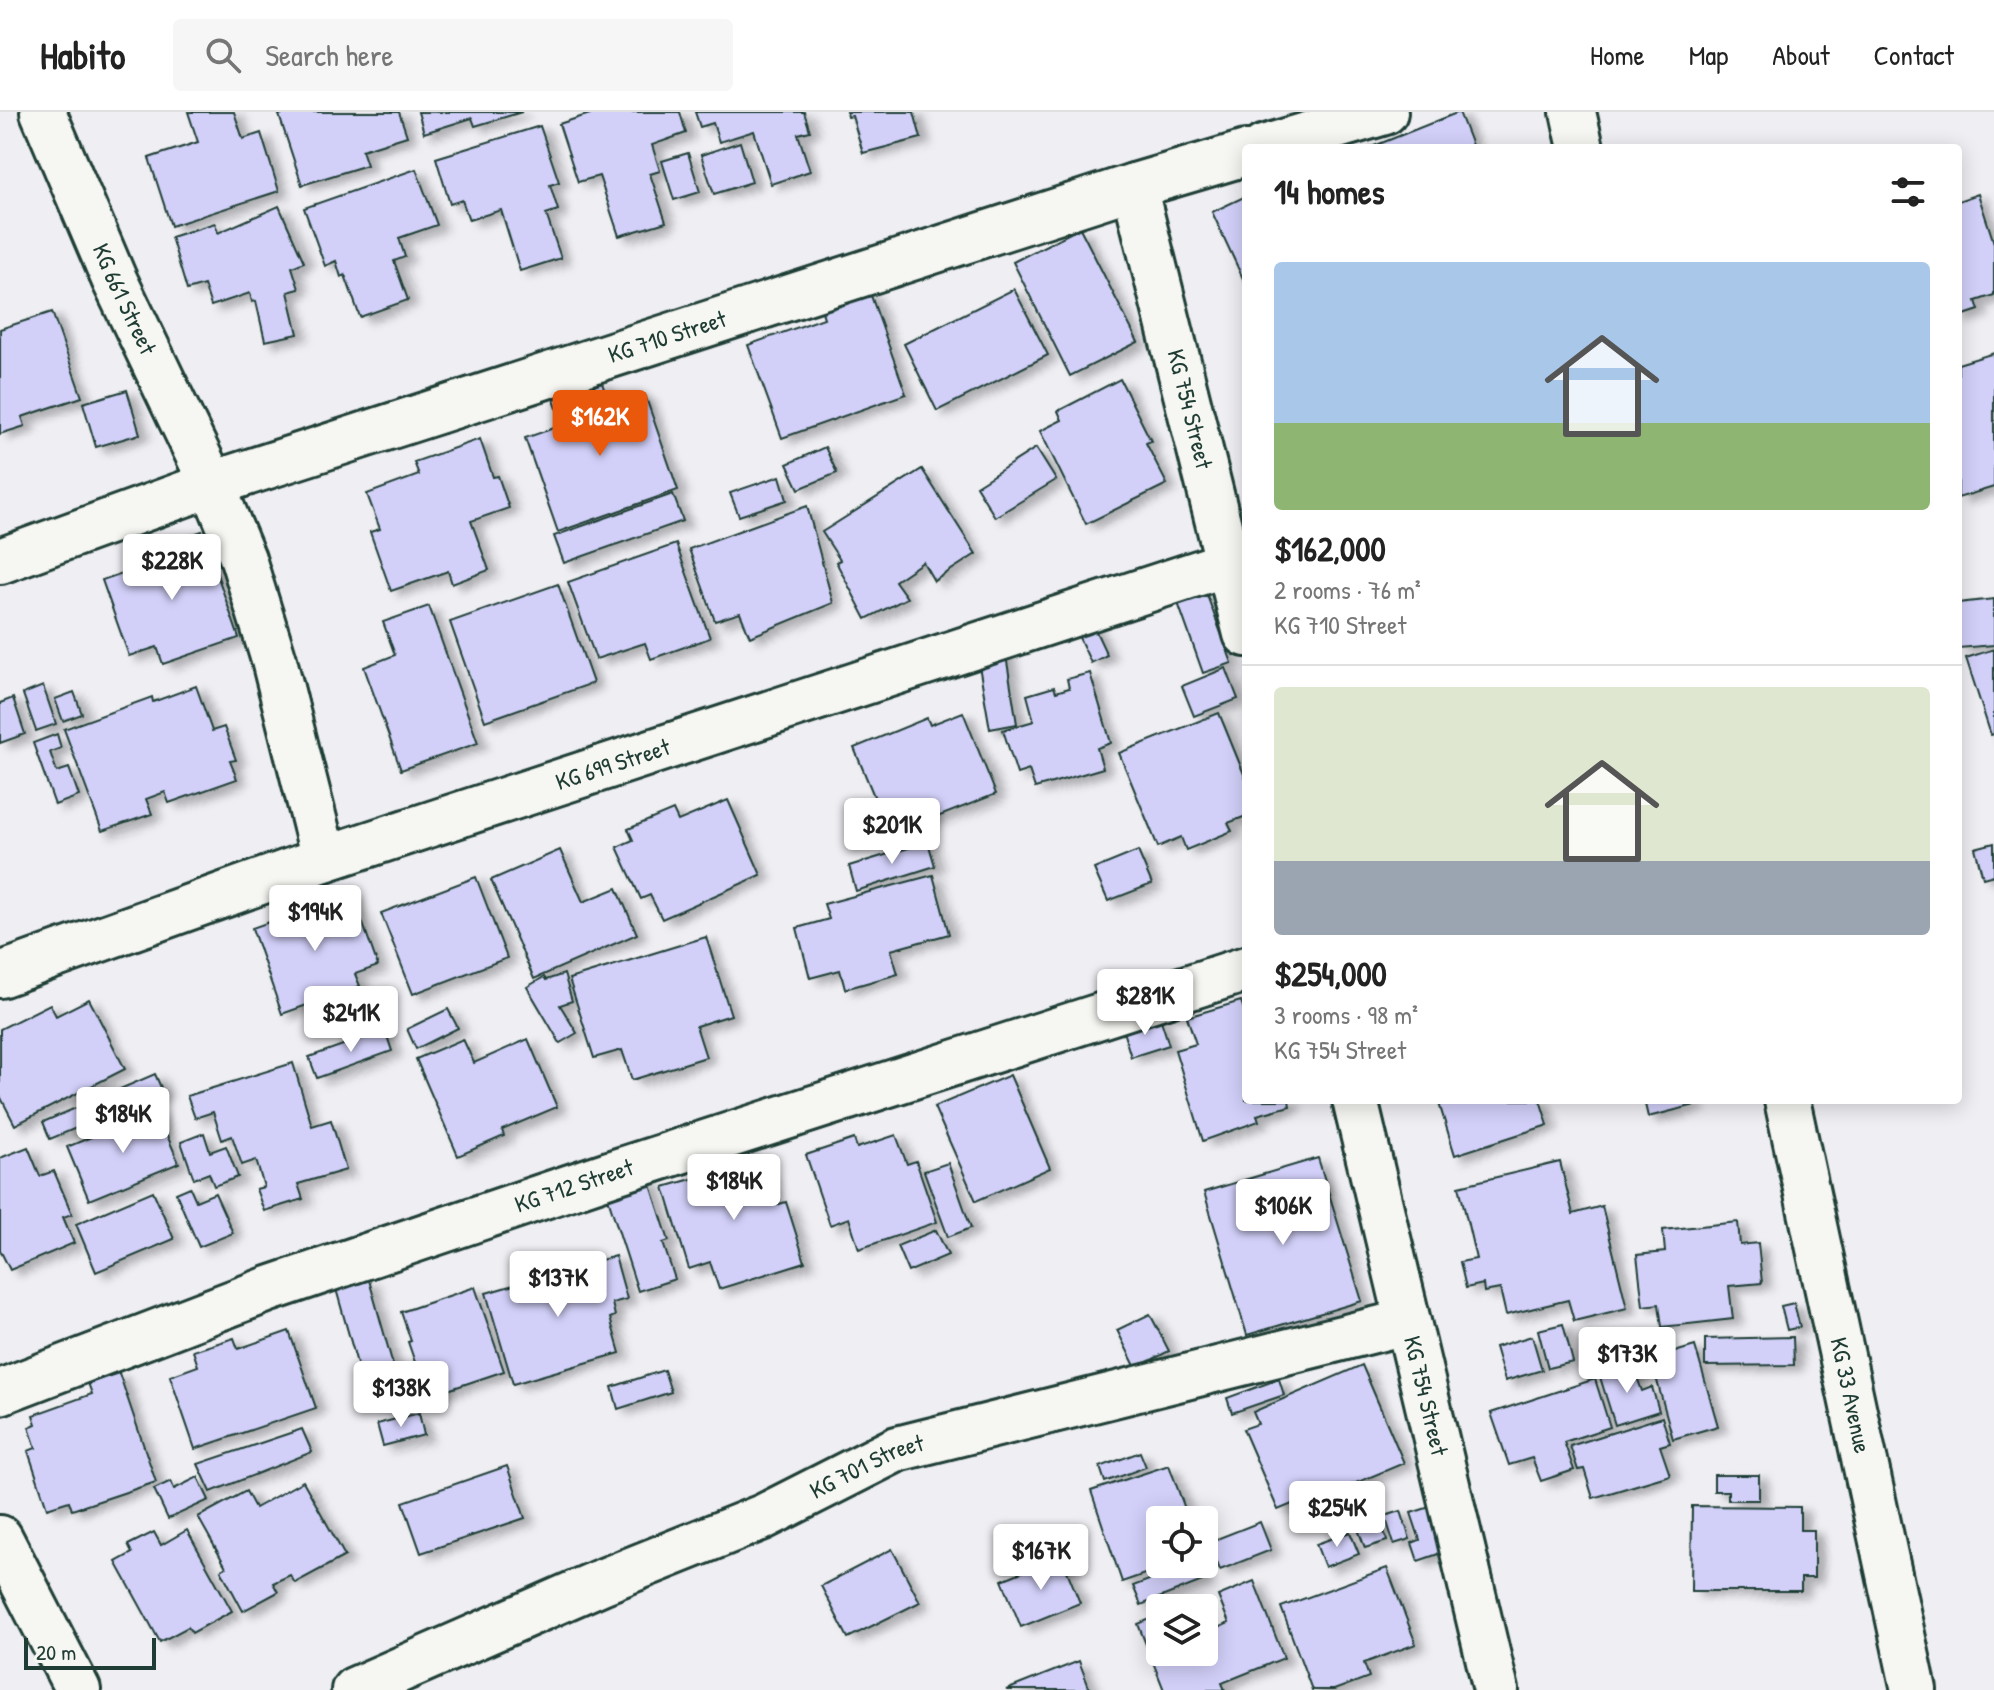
<!DOCTYPE html>
<meta charset="utf-8">
<style>
:root{--surface:#fff;--page:#f6f6f6;--text:#222;--muted:#767676;--line:#e0e0e0;--accent:#ea580c}
body{margin:0;font-family:"Patrick Hand",sans-serif;background:var(--page);color:var(--text);height:100vh;display:flex;flex-direction:column;font-size:30px;white-space:nowrap}
*{box-sizing:border-box;margin:0}
p{font-size:26px;color:var(--muted)}
.icon{flex:none;width:44px;height:44px;fill:none;stroke:currentColor;stroke-width:2;stroke-linecap:round;stroke-linejoin:round}
.map{position:relative;flex:1;overflow:hidden}
.drawer{position:absolute;left:1242px;top:32px;width:720px;height:960px;display:flex;flex-direction:column;background:var(--surface);border-radius:8px;box-shadow:0 4px 20px #0003}
.drawer>*{flex:none}
.buttons{position:absolute;left:1146px;top:1394px;display:grid;gap:16px}
.buttons a{display:grid;place-items:center;width:72px;height:72px;border-radius:8px;background:var(--surface);box-shadow:0 4px 20px #0003;font-size:40px}
.scale{position:absolute;left:24px;bottom:20px;width:132px;box-sizing:border-box;padding-left:8px;border:4px solid #1f3d34;border-top:0;font-size:22px;line-height:28px;white-space:nowrap;color:#1f3d34;-webkit-text-stroke:6px #f6f6f2;paint-order:stroke}
.price{position:absolute;translate:-50% -68px;padding:0 18px;border-radius:8px;background:#fff;color:#222;font-size:26px;line-height:52px;filter:drop-shadow(0 2px 4px #0008)}
.price::after{content:'';position:absolute;left:50%;top:48px;width:24px;height:18px;margin-left:-12px;background:inherit;clip-path:polygon(0 0,100% 0,50% 100%)}
.price.on{background:var(--accent);color:#fff}
ul{padding:0;list-style:none}
li{display:grid;align-content:center;gap:16px;height:424px;padding:0 32px}
li+li{border-top:2px solid var(--line)}
li span{display:grid;place-items:center;height:248px;border-radius:8px;color:#555}
li>.icon{margin-inline-start:auto}
span .icon{width:144px;height:144px;fill:#fffc;stroke-width:1}
li b{font-size:34px}
h2{display:flex;justify-content:space-between;align-items:center;height:96px;padding:0 32px;font-size:34px}
header{display:flex;align-items:center;gap:48px;box-sizing:border-box;height:112px;padding:0 40px;background:var(--surface);border-bottom:2px solid var(--line)}
header strong{font-size:38px}
nav{display:flex;gap:44px;margin-inline-start:auto;font-size:28px}
.search{width:560px;height:72px;background:var(--page);display:flex;align-items:center;gap:20px;box-sizing:border-box;padding:0 28px;border-radius:8px;color:var(--muted);font-size:30px}
.map>svg:first-child{display:block}
.building{fill:#d2d0f9;stroke:#1f3d34;stroke-width:2;filter:url(#shadow)}
.lines{fill:none;stroke-linecap:round;stroke-linejoin:round}
.minor-casing{stroke:#1f3d34;stroke-width:50}
.secondary-casing{stroke:#1f3d34;stroke-width:50}
.minor{stroke:#f6f6f2;stroke-width:44}
.secondary{stroke:#f6f6f2;stroke-width:44}
.labels{text-anchor:middle;stroke-width:6;stroke-linejoin:round;paint-order:stroke}
.street-label{font-size:24px;fill:#1f3d34;stroke:#f6f6f2}
</style>
<header>
<strong>Habito</strong>
<div class="search"><svg class="icon" aria-label="search" viewBox="0 0 24 24"><circle cx="10" cy="10" r="6"/><path d="M15 15l6 6"/></svg>Search here</div>
<nav><a>Home</a><a>Map</a><a>About</a><a>Contact</a></nav>
</header>
<div class="map">
<svg width="1994" height="1578" viewBox="0 0 1994 1578">
<defs>
<filter id="shadow"><feDropShadow dx="9" dy="5" stdDeviation="4" flood-color="#0004"/></filter>
</defs>
<rect width="100%" height="100%" fill="#efeef3"/>
<filter id="ink" filterUnits="userSpaceOnUse"><feTurbulence type="fractalNoise" baseFrequency=".0125" numOctaves="2"/><feDisplacementMap in="SourceGraphic" scale="16" xChannelSelector="R" yChannelSelector="G"/><feConvolveMatrix kernelMatrix="1 2 1 2 8 2 1 2 1" color-interpolation-filters="sRGB"/></filter>
<g filter="url(#ink)">
<g class="building">
<path d="M188,0H234L243,27L261,21L279,79L171,114L149,46L198,30Z"/>
<path d="M287,0H399L407,24L362,38L367,53L302,73L279,3Z"/>
<path d="M418,0H522L475,14L472,6L424,21Z"/>
<path d="M596,0H680L686,21L652,33L660,59L650,62L666,110L619,124L599,64L578,70L559,12Z"/>
<path d="M695,0H804L810,19L798,22L810,59L771,72L754,19L719,30L713,11L700,15Z"/>
<path d="M847,0H914L921,26L863,41L852,4L848,5Z"/>
<path d="M1459,0L1473,36H1369Z"/>
<path d="M540,14L559,70L550,73L558,98L546,102L561,146L520,159L501,98L469,108L462,88L450,92L436,46Z"/>
<path d="M740,30L752,70L714,82L701,43Z"/>
<path d="M688,41L700,80L674,88L662,49Z"/>
<path d="M416,57L437,113L399,126L405,145L394,149L408,188L360,205L345,163L341,165L336,149L325,154L304,96Z"/>
<path d="M1978,82L1994,131V183L1976,189L1979,198L1958,205V89Z"/>
<path d="M1246,84V173L1212,100Z"/>
<path d="M279,94L304,150L292,155L299,177L288,180L298,222L265,229L256,189L252,190L250,181L211,194L204,173L187,178L171,125L215,111L218,121Z"/>
<path d="M1080,116L1138,230L1070,264L1013,150Z"/>
<path d="M1014,177L1048,243L937,299L904,232Z"/>
<path d="M869,178L906,282L782,326L748,233L824,206L821,196Z"/>
<path d="M52,200L82,285L22,305L25,314L0,322V217Z"/>
<path d="M1994,241V375L1958,386V252Z"/>
<path d="M1120,267L1151,329L1146,331L1167,372L1086,412L1040,319L1062,308L1058,299Z"/>
<path d="M602,271L611,296L645,283L678,378L558,420L525,326L563,313L554,288Z"/>
<path d="M127,278L140,322L96,335L83,291Z"/>
<path d="M480,327L493,365L498,364L509,396L471,409L489,458L452,472L448,459L391,479L370,420L380,417L367,382L419,363L414,350Z"/>
<path d="M825,335L837,361L799,377L787,352Z"/>
<path d="M1036,336L1056,368L995,405L976,374Z"/>
<path d="M922,357L976,442L934,469L923,450L895,469L907,486L866,507L836,450L840,448L822,420Z"/>
<path d="M780,364L787,388L739,404L730,381Z"/>
<path d="M673,382L683,409L564,451L554,424Z"/>
<path d="M807,394L833,491L750,525L740,501L715,509L689,437Z"/>
<path d="M202,419L239,526L163,552L157,535L129,544L102,468L157,449L153,436Z"/>
<path d="M676,432L710,526L651,547L645,531L596,547L568,470Z"/>
<path d="M558,472L593,571L485,609L450,510Z"/>
<path d="M1205,478L1232,551L1203,561L1177,488Z"/>
<path d="M1994,487V533L1959,536L1958,491Z"/>
<path d="M429,494L478,631L401,658L364,555L395,543L383,510Z"/>
<path d="M1091,509L1107,543L1091,551L1075,517Z"/>
<path d="M1005,537L1017,612L990,617L977,542Z"/>
<path d="M1994,537V622L1991,623L1966,546Z"/>
<path d="M1226,556L1238,587L1194,604L1182,574Z"/>
<path d="M1090,561L1111,631L1097,636L1103,656L1035,676L1029,658L1017,662L1003,618L1034,609L1027,583L1054,575L1056,580L1069,576L1067,567Z"/>
<path d="M43,574L56,612L36,619L23,582Z"/>
<path d="M196,574L212,619L224,615L236,648L230,649L237,667L169,691L165,680L146,687L152,702L102,719L64,617L152,585L153,590Z"/>
<path d="M74,580L82,602L63,609L55,587Z"/>
<path d="M13,586L25,622L0,631V591Z"/>
<path d="M963,600L996,682L912,715L910,709L888,718L854,636L927,606L930,613Z"/>
<path d="M1219,601L1246,667V704L1228,711L1232,719L1186,738L1181,725L1158,735L1119,641Z"/>
<path d="M57,622L61,636L50,640L57,660L69,656L79,684L55,693L33,631Z"/>
<path d="M728,688L761,763L662,807L650,783L641,787L617,735L633,728L628,717L673,698L678,709Z"/>
<path d="M928,730L935,754L856,779L849,754Z"/>
<path d="M1994,731V763L1983,766L1975,736Z"/>
<path d="M560,738L583,790L617,776L637,822L534,867L491,768Z"/>
<path d="M1138,739L1152,772L1108,789L1094,757Z"/>
<path d="M933,763L949,822L891,838L898,862L845,877L840,858L810,866L797,816L829,807L824,792Z"/>
<path d="M476,765L507,846L413,882L381,801Z"/>
<path d="M352,781L378,854L355,862L360,874L282,902L252,816Z"/>
<path d="M706,825L731,903L696,914L706,945L632,968L622,938L594,946L569,867Z"/>
<path d="M564,862L572,889L560,893L577,921L560,931L527,875L544,865L546,868Z"/>
<path d="M89,887L125,957L15,1013L0,984V917L50,892L56,904Z"/>
<path d="M1241,889L1246,904V988H1289L1290,994L1257,1003L1259,1009L1203,1029L1175,938L1196,932L1187,905Z"/>
<path d="M448,897L458,916L416,937L407,917Z"/>
<path d="M1160,905L1169,933L1131,945L1122,916Z"/>
<path d="M385,918L392,939L317,966L309,945Z"/>
<path d="M463,927L474,951L528,927L557,995L502,1018L504,1024L458,1044L416,947Z"/>
<path d="M293,951L312,1014L331,1008L346,1058L298,1072L303,1087L264,1099L256,1077L264,1075L256,1048L242,1053L232,1024L222,1028L213,1000L195,1006L187,984Z"/>
<path d="M155,962L163,980L50,1027L43,1010Z"/>
<path d="M1010,963L1050,1056L976,1089L934,995Z"/>
<path d="M1438,988H1540L1548,1013L1455,1043Z"/>
<path d="M1644,988H1693L1695,993L1648,1005Z"/>
<path d="M156,998L179,1051L89,1088L67,1035Z"/>
<path d="M204,1021L210,1040L226,1034L238,1065L214,1074L209,1061L194,1067L181,1030Z"/>
<path d="M896,1023L907,1052L916,1049L937,1110L859,1137L849,1106L830,1113L806,1043L854,1027L857,1036Z"/>
<path d="M28,1035L40,1064L54,1059L72,1102L63,1105L74,1131L10,1158L0,1138V1046Z"/>
<path d="M746,1035L755,1063L766,1059L776,1093L786,1090L805,1150L719,1177L710,1150L689,1157L664,1075L719,1059L714,1045Z"/>
<path d="M1318,1046L1362,1189L1247,1223L1204,1080Z"/>
<path d="M1560,1050L1573,1102L1602,1094L1627,1196L1574,1209L1568,1188L1506,1203L1500,1177L1484,1180L1483,1172L1466,1176L1460,1150L1476,1147L1459,1074Z"/>
<path d="M948,1051L971,1116L948,1125L924,1059Z"/>
<path d="M649,1067L669,1129L663,1131L675,1167L638,1179L606,1080Z"/>
<path d="M190,1075L196,1089L215,1081L233,1121L199,1135L176,1081Z"/>
<path d="M153,1079L174,1127L96,1160L76,1112Z"/>
<path d="M1738,1110L1740,1133L1758,1131L1762,1171L1729,1174L1733,1207L1662,1215L1659,1192L1643,1194L1637,1143L1665,1140L1663,1118Z"/>
<path d="M936,1118L948,1143L908,1160L897,1134Z"/>
<path d="M615,1144L627,1187L612,1191L615,1204L610,1206L620,1241L513,1272L486,1181Z"/>
<path d="M369,1168L402,1285L369,1294L336,1177Z"/>
<path d="M475,1175L504,1259L427,1285L408,1230L411,1229L401,1200Z"/>
<path d="M1794,1191L1800,1215L1787,1218L1781,1194Z"/>
<path d="M1150,1202L1169,1239L1136,1256L1117,1218Z"/>
<path d="M1563,1212L1573,1250L1548,1256L1538,1218Z"/>
<path d="M289,1219L316,1296L195,1337L170,1264L198,1254L193,1239L234,1226L238,1237Z"/>
<path d="M1532,1224L1542,1258L1505,1269L1495,1235Z"/>
<path d="M1793,1225L1794,1253L1705,1254V1227Z"/>
<path d="M1695,1234L1718,1314L1673,1327L1651,1247Z"/>
<path d="M1632,1251L1642,1279L1652,1275L1659,1299L1615,1313L1599,1262Z"/>
<path d="M1362,1253L1404,1351L1337,1379L1335,1374L1278,1398L1243,1317L1258,1312L1253,1300Z"/>
<path d="M664,1258L671,1280L618,1297L612,1275Z"/>
<path d="M119,1261L156,1370L72,1398L69,1389L47,1396L28,1339L36,1336L29,1315L36,1312L33,1303L92,1282L88,1271Z"/>
<path d="M1279,1267L1284,1283L1232,1301L1227,1286Z"/>
<path d="M1595,1267L1610,1315L1564,1330L1574,1358L1541,1369L1532,1346L1509,1353L1491,1301Z"/>
<path d="M419,1301L424,1323L383,1334L377,1312Z"/>
<path d="M1662,1305L1670,1331L1660,1334L1670,1363L1593,1386L1584,1357L1578,1358L1570,1334Z"/>
<path d="M302,1317L312,1340L211,1380L198,1352Z"/>
<path d="M1140,1340L1146,1355L1105,1370L1100,1355Z"/>
<path d="M1169,1353L1189,1408H1160V1452H1173L1122,1470L1091,1379Z"/>
<path d="M507,1354L525,1406L421,1441L403,1390Z"/>
<path d="M1714,1363H1759V1388H1728V1379H1714Z"/>
<path d="M198,1365L209,1388L168,1407L154,1377L171,1369L174,1377Z"/>
<path d="M303,1369L345,1444L295,1471L290,1463L273,1471L278,1480L243,1499L221,1458L226,1455L198,1405L246,1379L255,1396Z"/>
<path d="M1692,1394L1800,1395V1418H1814V1466H1801V1479H1691Z"/>
<path d="M1430,1395L1444,1440L1418,1449L1412,1431L1420,1428L1411,1401Z"/>
<path d="M1401,1399L1410,1427L1394,1432L1385,1404Z"/>
<path d="M1381,1409L1387,1429L1365,1436L1358,1417Z"/>
<path d="M1260,1410L1271,1438L1220,1458L1209,1430Z"/>
<path d="M187,1418L232,1499L192,1521L188,1515L160,1530L116,1450L132,1441L128,1433L154,1420L161,1433Z"/>
<path d="M1350,1420L1359,1442L1325,1455L1316,1432Z"/>
<path d="M892,1437L920,1490L848,1526L821,1474Z"/>
<path d="M1061,1444L1080,1491L1021,1515L1002,1468Z"/>
<path d="M1191,1452H1198L1205,1468L1141,1493L1133,1474Z"/>
<path d="M1387,1456L1416,1532L1364,1551L1369,1565L1334,1578H1312L1281,1495Z"/>
<path d="M1254,1469L1284,1546L1222,1571L1225,1578H1164L1138,1512L1160,1503V1540H1204V1522L1229,1511L1218,1484Z"/>
<path d="M1079,1549L1090,1578H1006Z"/>
</g>
<g class="lines">
<g class="minor-casing">
<g id="minor">
<path id="s1" d="M43,0L114,167L212,372L243,447L274,548L324,747"/>
<path d="M1263,36L1385,0"/>
<path id="s2" d="M1134,74L1246,522"/>
<path id="s3" d="M0,449L212,372L1134,74L1246,41"/>
<path id="s4" d="M0,863L324,747L1229,451"/>
<path id="s5" d="M1355,988L1496,1578"/>
<path id="s6" d="M0,1280L269,1177L612,1061L1246,857"/>
<path d="M0,1426L78,1578"/>
<path id="s7" d="M354,1578L601,1470L763,1405L897,1337L1406,1210"/>
</g>
</g>
<g class="secondary-casing">
<g id="secondary">
<path d="M1573,0L1581,36"/>
<path id="s8" d="M1787,988L1914,1578"/>
</g>
</g>
<use href="#minor" class="minor"/>
<use href="#secondary" class="secondary"/>
</g>
</g>
<g class="labels">
<g class="street-label">
<text dy="8" stroke="none"><textPath href="#s1" startOffset="204">KG 661 Street</textPath></text>
<text dy="8" stroke="none"><textPath href="#s3" startOffset="704">KG 710 Street</textPath></text>
<text dy="8" stroke="none"><textPath href="#s2" startOffset="230">KG 754 Street</textPath></text>
<text dy="8" stroke="none"><textPath href="#s4" startOffset="648">KG 699 Street</textPath></text>
<text dy="8" stroke="none"><textPath href="#s6" startOffset="610">KG 712 Street</textPath></text>
<text dy="8" stroke="none"><textPath href="#s5" startOffset="304">KG 754 Street</textPath></text>
<text dy="8" stroke="none"><textPath href="#s8" startOffset="302">KG 33 Avenue</textPath></text>
<text dy="8" stroke="none"><textPath href="#s7" startOffset="560">KG 701 Street</textPath></text>
</g>
</g>
</svg>
<div class="buttons">
<a><svg class="icon" aria-label="locate" viewBox="0 0 24 24"><circle cx="12" cy="12" r="6"/><path d="M12 2v4M12 18v4M2 12h4M18 12h4"/></svg></a>
<a><svg class="icon" aria-label="layers" viewBox="0 0 24 24"><path d="M12 4l9 5-9 5-9-5zM3 14l9 5 9-5"/></svg></a>
</div>
<div class="scale">20 m</div>
<b class="price on" style="left:600px;top:346px">$162K</b>
<b class="price" style="left:172px;top:490px">$228K</b>
<b class="price" style="left:892px;top:754px">$201K</b>
<b class="price" style="left:315px;top:841px">$194K</b>
<b class="price" style="left:1145px;top:925px">$281K</b>
<b class="price" style="left:351px;top:942px">$241K</b>
<b class="price" style="left:123px;top:1043px">$184K</b>
<b class="price" style="left:734px;top:1110px">$184K</b>
<b class="price" style="left:1283px;top:1135px">$106K</b>
<b class="price" style="left:558px;top:1207px">$137K</b>
<b class="price" style="left:1627px;top:1283px">$173K</b>
<b class="price" style="left:401px;top:1317px">$138K</b>
<b class="price" style="left:1337px;top:1437px">$254K</b>
<b class="price" style="left:1041px;top:1480px">$167K</b>
<section class="drawer">
<h2>14 homes<svg class="icon" aria-label="filters" viewBox="0 0 24 24"><path d="M4 7h16M4 17h16"/><circle cx="9" cy="7" r="2"/><circle cx="15" cy="17" r="2"/></svg></h2>
<ul>
<li><span style="background:linear-gradient(#a9c7e8 65%,#8fb573 0)"><svg class="icon" aria-label="home" viewBox="0 0 24 24"><path d="M3 11l9-7 9 7M6 9v11h12V9"/></svg></span><div><b>$162,000</b><p>2 rooms · 76 m²</p><p>KG 710 Street</p></div></li>
<li><span style="background:linear-gradient(#dfe7d0 70%,#9aa5b1 0)"><svg class="icon" aria-label="home" viewBox="0 0 24 24"><path d="M3 11l9-7 9 7M6 9v11h12V9"/></svg></span><div><b>$254,000</b><p>3 rooms · 98 m²</p><p>KG 754 Street</p></div></li>
</ul>
</section>
</div>
